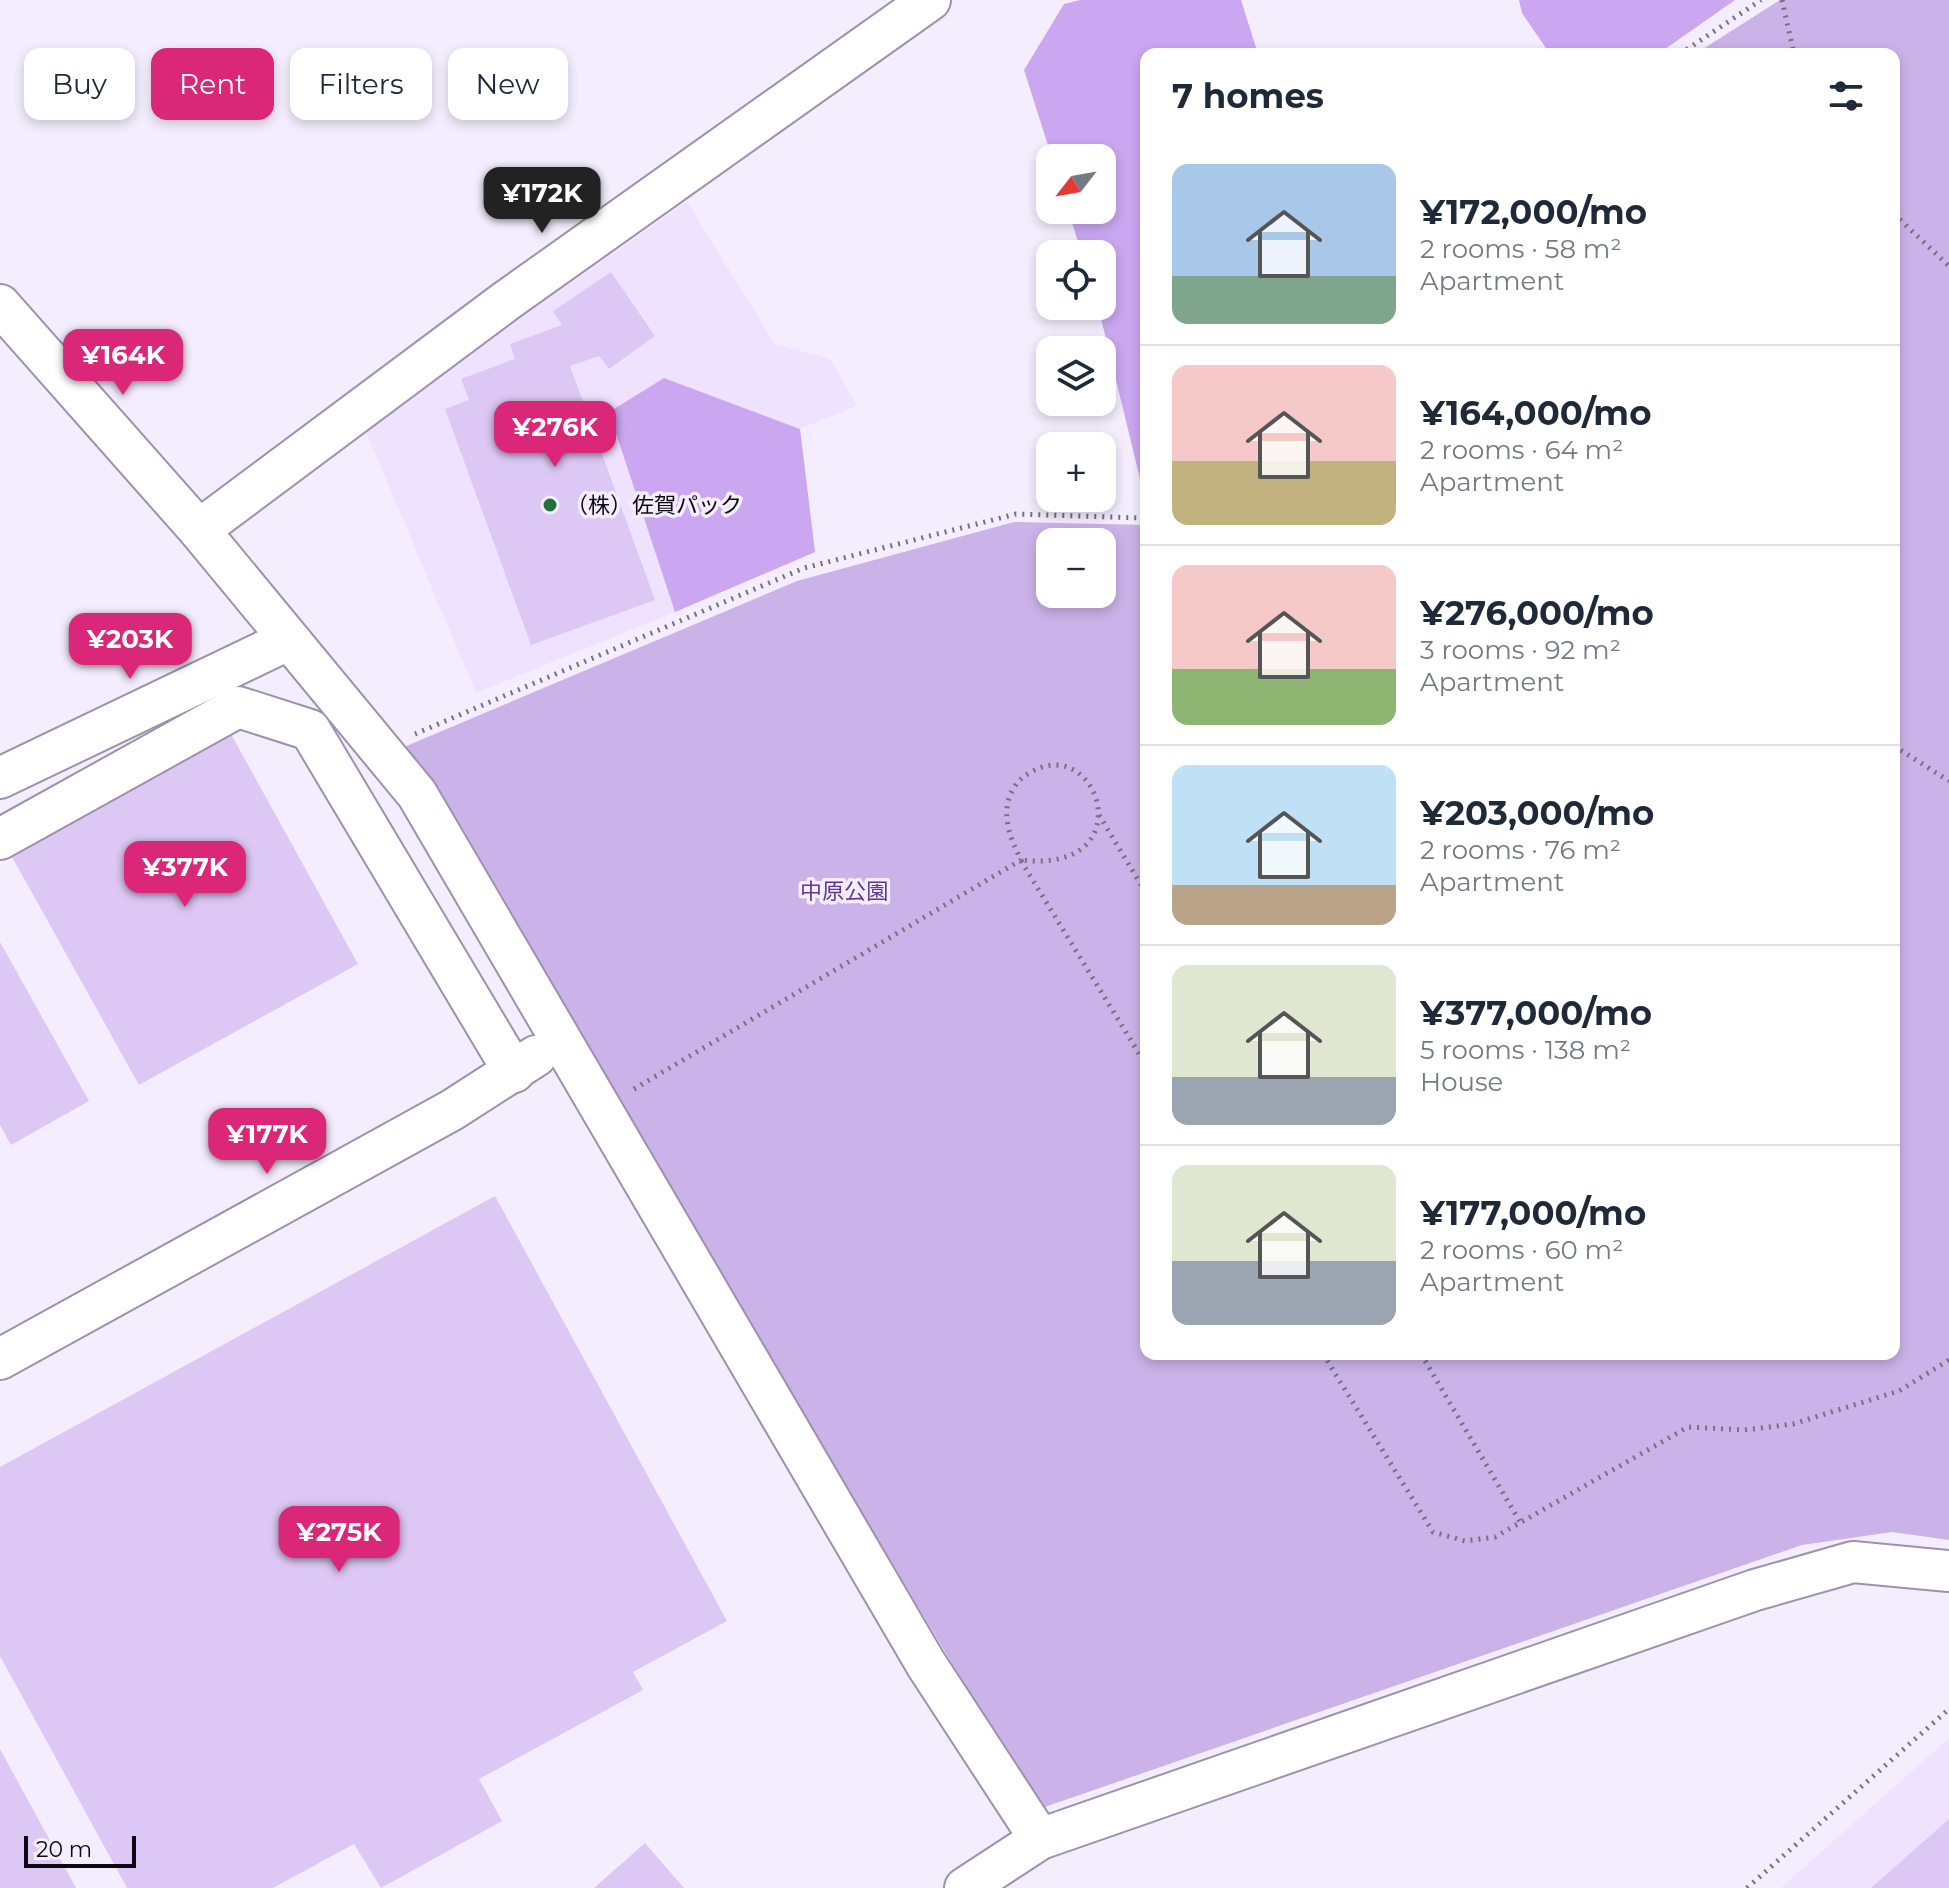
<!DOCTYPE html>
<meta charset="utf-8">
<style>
:root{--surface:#fff;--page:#f2f2f3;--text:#1f2937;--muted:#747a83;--line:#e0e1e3;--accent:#db2777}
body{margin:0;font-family:Montserrat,"Noto Sans JP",sans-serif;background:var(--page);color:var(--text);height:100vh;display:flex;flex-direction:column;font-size:30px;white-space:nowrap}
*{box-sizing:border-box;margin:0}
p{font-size:26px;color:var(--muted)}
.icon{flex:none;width:44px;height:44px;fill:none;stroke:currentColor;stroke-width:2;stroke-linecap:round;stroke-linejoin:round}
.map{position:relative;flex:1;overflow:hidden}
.details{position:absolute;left:1140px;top:48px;width:760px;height:1312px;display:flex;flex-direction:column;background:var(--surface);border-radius:16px;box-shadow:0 4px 12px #0003}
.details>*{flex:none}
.top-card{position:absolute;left:24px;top:48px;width:760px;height:72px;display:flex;gap:16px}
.needle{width:52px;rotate:239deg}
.controls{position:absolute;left:1036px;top:144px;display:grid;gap:16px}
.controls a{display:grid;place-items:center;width:80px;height:80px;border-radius:16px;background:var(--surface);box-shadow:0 4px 12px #0003;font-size:40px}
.scale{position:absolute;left:24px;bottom:20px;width:112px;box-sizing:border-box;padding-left:8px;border:4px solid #0d0912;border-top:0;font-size:22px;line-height:28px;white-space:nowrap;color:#0d0912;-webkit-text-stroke:6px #f4edfe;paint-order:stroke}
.price{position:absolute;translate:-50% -68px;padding:0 18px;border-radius:16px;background:var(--accent);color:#fff;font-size:26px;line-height:52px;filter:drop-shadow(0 2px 4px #0008)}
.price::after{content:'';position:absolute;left:50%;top:48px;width:24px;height:18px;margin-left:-12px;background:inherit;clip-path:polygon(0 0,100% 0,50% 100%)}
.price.active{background:#222;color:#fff}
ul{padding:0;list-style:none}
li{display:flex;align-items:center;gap:24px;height:200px;padding:0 32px}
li+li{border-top:2px solid var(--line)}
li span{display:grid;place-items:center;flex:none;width:224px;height:160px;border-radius:16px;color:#555}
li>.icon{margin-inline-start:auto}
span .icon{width:96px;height:96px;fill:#fffc;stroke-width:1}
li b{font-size:34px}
h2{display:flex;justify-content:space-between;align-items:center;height:96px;padding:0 32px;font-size:34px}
.tag{padding:0 28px;border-radius:16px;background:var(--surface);box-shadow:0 4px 12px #0003;font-size:28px;line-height:72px}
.tag.active{background:var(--accent);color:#fff}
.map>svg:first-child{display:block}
.built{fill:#efe2fe}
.green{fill:#cbb2e8;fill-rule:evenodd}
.forest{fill:#caa7f0}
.building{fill:#ddc8f5}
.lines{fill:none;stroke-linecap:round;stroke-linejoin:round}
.minor-casing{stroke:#9d91ab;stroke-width:44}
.path{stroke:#76717d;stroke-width:5;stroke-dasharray:2 6;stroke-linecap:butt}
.minor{stroke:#fff;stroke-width:40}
.poi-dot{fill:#227040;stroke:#f4edfe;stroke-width:3}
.labels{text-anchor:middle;stroke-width:7;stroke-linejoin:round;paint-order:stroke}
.poi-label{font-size:22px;fill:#0d0912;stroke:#f4edfe;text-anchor:start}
.park-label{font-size:22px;fill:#64378b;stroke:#f4edfe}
</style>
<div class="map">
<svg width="1949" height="1888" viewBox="0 0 1949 1888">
<rect width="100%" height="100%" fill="#f4edfe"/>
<g class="built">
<path d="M687,202L775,344L830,359L857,406L800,429L664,378L610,411L675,612L476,693L364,427Z"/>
<path d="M1949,1738V1888H1781Z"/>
</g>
<path class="green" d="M1780,0H1949V1540L1892,1532L1802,1545L1039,1809L404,747L797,581L1014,522L1146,525V1354H1894V54H1695ZM1050,542H1102V594H1050Z"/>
<g class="forest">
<path d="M1080,0H1241L1258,54H1146V491H1143L1098,306H1102V254H1082L1068,210H1102V158H1052L1024,70L1064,4Z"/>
<path d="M1519,0H1735L1658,54H1550L1522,13Z"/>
<path d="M664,378L800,429L815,552L675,612L609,412Z"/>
</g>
<g class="building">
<path d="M611,272L655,336L609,369L599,356L570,366L655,600L531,645L445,409L469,400L461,379L515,359L510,344L562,325L553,311Z"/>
<path d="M231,734L358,964L139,1085L11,855Z"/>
<path d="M0,942L89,1101L11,1145L0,1125Z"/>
<path d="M495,1196L727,1621L633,1672L643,1690L479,1779L502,1821L381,1888L354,1844L273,1888H127L0,1656V1467Z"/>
<path d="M0,1749L76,1888H0Z"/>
<path d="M1949,1819V1888H1871Z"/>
<path d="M645,1843L684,1888H594Z"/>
</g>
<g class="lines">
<g class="minor-casing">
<g id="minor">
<path d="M0,305L199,530L417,794L926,1664L1040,1839"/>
<path d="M199,530L506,301L930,0"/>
<path d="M0,778L288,640"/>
<path d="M0,839L238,707L310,730L514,1072"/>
<path d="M0,1359L452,1110L536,1056"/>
<path d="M965,1888L1040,1839L1755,1590L1853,1562L1949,1571"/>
</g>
</g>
<g class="path">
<path d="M1782,0L1794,54"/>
<path d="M1680,54L1761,0"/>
<path d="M1894,214L1949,266"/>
<path d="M415,734L804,568L1016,514L1146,518"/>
<path d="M1894,746L1949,781"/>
<path d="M1099,815L1146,893"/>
<path d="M1021,861L1146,1065"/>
<path d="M634,1089L1021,860C1009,836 999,810 1015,786C1020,778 1026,775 1033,771C1100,735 1143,874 1021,860"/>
<path d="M1323,1354L1433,1532L1465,1541L1495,1537L1688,1427L1744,1430L1793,1424L1899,1391L1949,1360"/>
<path d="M1421,1354L1520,1522"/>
<path d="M1747,1888L1949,1709"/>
</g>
<use href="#minor" class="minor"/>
</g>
<circle class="poi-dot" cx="550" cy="505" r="8"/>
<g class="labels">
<g class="poi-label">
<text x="566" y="513">（株）佐賀パック</text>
</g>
<g class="park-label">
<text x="844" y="899">中原公園</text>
</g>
</g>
</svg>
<div class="controls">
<a><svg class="needle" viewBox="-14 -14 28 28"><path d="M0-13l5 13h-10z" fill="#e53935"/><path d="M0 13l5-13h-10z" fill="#747a83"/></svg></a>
<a><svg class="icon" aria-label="locate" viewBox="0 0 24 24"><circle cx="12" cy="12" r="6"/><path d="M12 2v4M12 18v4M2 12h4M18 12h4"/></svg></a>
<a><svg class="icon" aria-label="layers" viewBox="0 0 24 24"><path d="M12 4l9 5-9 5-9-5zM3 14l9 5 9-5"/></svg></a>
<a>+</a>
<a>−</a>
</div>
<div class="scale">20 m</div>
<b class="price active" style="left:542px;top:235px">¥172K</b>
<b class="price" style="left:123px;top:397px">¥164K</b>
<b class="price" style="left:555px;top:469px">¥276K</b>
<b class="price" style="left:130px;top:681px">¥203K</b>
<b class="price" style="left:185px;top:909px">¥377K</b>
<b class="price" style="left:267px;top:1176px">¥177K</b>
<b class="price" style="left:339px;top:1574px">¥275K</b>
<div class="top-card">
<a class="tag">Buy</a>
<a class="tag active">Rent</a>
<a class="tag">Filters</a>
<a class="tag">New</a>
</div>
<section class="details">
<h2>7 homes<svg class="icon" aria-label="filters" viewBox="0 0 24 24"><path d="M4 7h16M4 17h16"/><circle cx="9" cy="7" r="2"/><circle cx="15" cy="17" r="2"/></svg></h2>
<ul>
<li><span style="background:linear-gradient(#a9c7e8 70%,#7fa58c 0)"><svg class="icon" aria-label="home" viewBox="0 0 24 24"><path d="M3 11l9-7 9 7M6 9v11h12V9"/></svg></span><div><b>¥172,000/mo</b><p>2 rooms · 58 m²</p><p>Apartment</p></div></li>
<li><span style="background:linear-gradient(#f6c9c9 60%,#c2b280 0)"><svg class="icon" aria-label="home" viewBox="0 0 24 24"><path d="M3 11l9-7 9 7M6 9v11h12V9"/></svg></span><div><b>¥164,000/mo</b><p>2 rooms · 64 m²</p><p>Apartment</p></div></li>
<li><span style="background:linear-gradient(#f6c9c9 65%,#8fb573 0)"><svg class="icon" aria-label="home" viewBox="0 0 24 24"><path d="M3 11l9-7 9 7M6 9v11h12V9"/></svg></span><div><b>¥276,000/mo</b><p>3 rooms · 92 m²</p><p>Apartment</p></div></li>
<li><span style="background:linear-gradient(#bfe0f5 75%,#b9a48a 0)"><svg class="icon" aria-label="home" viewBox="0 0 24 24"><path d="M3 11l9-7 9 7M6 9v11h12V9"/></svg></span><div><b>¥203,000/mo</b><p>2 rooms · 76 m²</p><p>Apartment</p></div></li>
<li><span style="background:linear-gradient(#dfe7d0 70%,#9aa5b1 0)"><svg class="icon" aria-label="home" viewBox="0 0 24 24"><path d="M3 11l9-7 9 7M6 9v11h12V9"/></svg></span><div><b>¥377,000/mo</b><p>5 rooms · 138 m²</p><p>House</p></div></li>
<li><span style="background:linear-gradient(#dfe7d0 60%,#9aa5b1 0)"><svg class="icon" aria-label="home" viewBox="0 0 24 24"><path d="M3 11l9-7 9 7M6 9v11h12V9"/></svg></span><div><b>¥177,000/mo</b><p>2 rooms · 60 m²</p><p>Apartment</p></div></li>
</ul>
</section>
</div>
